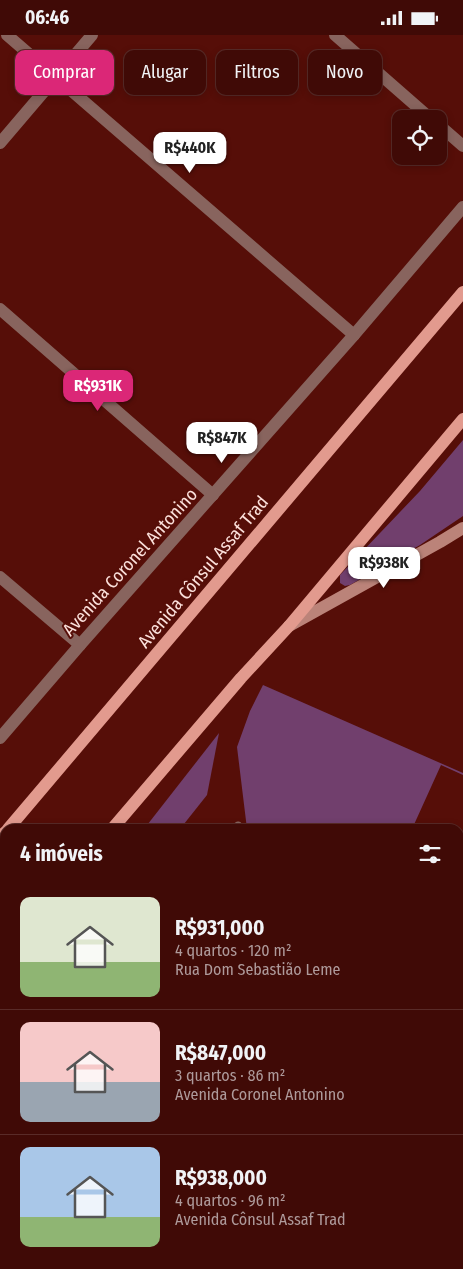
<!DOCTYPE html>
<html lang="pt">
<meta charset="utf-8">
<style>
:root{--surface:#400a06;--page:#4b1814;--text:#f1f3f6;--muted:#ae9a9b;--line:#592b28;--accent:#db2777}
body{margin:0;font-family:"Fira Sans Condensed",sans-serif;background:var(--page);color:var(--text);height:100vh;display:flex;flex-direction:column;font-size:19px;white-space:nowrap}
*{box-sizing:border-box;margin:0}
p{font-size:16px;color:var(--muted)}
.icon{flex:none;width:28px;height:28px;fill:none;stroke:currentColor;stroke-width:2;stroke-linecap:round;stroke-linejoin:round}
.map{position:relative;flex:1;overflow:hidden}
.sheet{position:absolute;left:0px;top:789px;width:464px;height:446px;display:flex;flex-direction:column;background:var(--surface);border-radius:15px 15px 0 0;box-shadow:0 2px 8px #0003,0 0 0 1px var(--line)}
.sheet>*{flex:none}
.hud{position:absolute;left:15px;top:15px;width:434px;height:45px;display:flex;gap:10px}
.buttons{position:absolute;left:392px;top:75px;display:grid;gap:10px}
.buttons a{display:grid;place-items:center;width:55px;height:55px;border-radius:10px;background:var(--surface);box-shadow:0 2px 8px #0003,0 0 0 1px var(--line);font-size:25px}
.price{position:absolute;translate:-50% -42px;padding:0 11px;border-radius:10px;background:#fff;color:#222;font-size:16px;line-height:32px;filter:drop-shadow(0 1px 2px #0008)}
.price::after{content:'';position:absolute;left:50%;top:30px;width:15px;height:11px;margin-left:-8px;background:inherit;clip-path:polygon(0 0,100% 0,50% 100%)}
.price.on{background:var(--accent);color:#fff}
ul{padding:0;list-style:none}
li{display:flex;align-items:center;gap:15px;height:125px;padding:0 20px}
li+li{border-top:1px solid var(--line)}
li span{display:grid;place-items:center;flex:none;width:140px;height:100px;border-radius:10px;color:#555}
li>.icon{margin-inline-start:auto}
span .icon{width:60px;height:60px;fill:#fffc;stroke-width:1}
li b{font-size:21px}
h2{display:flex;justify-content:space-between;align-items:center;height:60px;padding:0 20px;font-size:21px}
.pill{padding:0 18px;border-radius:10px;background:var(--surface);box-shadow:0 2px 8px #0003,0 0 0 1px var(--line);font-size:18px;line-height:45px}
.pill.on{background:var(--accent);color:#fff}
.status{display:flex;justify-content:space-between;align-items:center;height:35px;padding:0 25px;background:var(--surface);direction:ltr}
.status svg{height:14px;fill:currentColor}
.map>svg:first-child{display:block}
.green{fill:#713f6d}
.building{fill:#7b251c;stroke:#b56559}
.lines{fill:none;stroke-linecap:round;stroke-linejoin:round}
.lane{stroke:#88645e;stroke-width:9}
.street{stroke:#88645e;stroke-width:12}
.secondary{stroke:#bb8379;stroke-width:12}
.primary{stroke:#e29a8e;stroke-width:12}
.labels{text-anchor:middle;stroke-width:4;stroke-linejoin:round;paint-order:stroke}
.street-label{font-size:18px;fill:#fce1dc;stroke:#560e08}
</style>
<div class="status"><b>06:46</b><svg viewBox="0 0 49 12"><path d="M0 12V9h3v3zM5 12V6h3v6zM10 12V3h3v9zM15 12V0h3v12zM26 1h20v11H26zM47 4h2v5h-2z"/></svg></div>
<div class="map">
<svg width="463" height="1234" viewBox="0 0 463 1234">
<rect width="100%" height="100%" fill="#560e08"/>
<g class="green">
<path d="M463,405V481L420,510L350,550L345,551L340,548V540L420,456Z"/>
<path d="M263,650L463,738V740L441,730L412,794H247L237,712L250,676Z"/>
<path d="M219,698L207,760L180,794H144Z"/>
<path d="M5,936V1041L0,1044V941Z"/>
<path d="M459,1104L463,1107V1234H403L396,1230H459Z"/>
<path d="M260,1230H323L330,1234H267Z"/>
</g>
<path class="building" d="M463,999V1094L459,1092V1008Z"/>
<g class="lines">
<g class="lane">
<path d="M234,794L238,791"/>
<path d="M459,968L462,962L463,963"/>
</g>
<g class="street">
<path d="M7,0L354,300"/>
<path d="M335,0L431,84"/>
<path d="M439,90L463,111"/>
<path d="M0,108L92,0"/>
<path d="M0,274L213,460"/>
<path d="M0,542L80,610"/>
<path d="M0,703L80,610L354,300L463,172"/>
</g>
<g class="secondary">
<path d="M289,591L440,507L463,493"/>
<path d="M0,878L5,881"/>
<path d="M0,1057L5,1054"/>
<path d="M0,1092L5,1095"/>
<path d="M242,1230L249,1234"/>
<path d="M357,1230L363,1234"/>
<path d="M94,1234L97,1230"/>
</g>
<g class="primary">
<path d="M8,794L463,257"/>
<path d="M112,794L241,643L289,591L463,384"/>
<path d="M0,803L5,797"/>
<path d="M0,926L5,920"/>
</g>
</g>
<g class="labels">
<g class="street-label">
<text transform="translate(130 527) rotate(-48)" y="6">Avenida Coronel Antonino</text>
<text transform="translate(203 537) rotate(-50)" y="6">Avenida Cônsul Assaf Trad</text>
</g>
</g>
</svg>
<div class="buttons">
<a><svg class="icon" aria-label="locate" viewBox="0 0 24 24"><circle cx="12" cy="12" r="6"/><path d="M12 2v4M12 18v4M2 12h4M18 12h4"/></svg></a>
</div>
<b class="price" style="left:190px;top:139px">R$440K</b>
<b class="price on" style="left:98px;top:377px">R$931K</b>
<b class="price" style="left:222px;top:429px">R$847K</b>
<b class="price" style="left:384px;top:554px">R$938K</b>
<div class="hud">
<a class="pill on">Comprar</a>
<a class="pill">Alugar</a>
<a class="pill">Filtros</a>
<a class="pill">Novo</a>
</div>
<section class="sheet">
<h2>4 imóveis<svg class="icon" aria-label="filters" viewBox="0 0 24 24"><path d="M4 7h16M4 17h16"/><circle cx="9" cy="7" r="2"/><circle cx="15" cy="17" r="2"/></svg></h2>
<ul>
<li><span style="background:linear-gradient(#dfe7d0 65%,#8fb573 0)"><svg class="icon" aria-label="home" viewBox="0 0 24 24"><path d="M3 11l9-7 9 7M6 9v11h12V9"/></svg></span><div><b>R$931,000</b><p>4 quartos · 120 m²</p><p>Rua Dom Sebastião Leme</p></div></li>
<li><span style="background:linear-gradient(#f6c9c9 60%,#9aa5b1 0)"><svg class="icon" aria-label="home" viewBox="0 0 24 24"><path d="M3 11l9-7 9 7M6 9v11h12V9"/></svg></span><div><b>R$847,000</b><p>3 quartos · 86 m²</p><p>Avenida Coronel Antonino</p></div></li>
<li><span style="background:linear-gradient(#a9c7e8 70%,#8fb573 0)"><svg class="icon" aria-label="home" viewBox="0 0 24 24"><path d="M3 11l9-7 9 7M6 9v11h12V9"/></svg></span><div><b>R$938,000</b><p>4 quartos · 96 m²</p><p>Avenida Cônsul Assaf Trad</p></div></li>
</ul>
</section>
</div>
